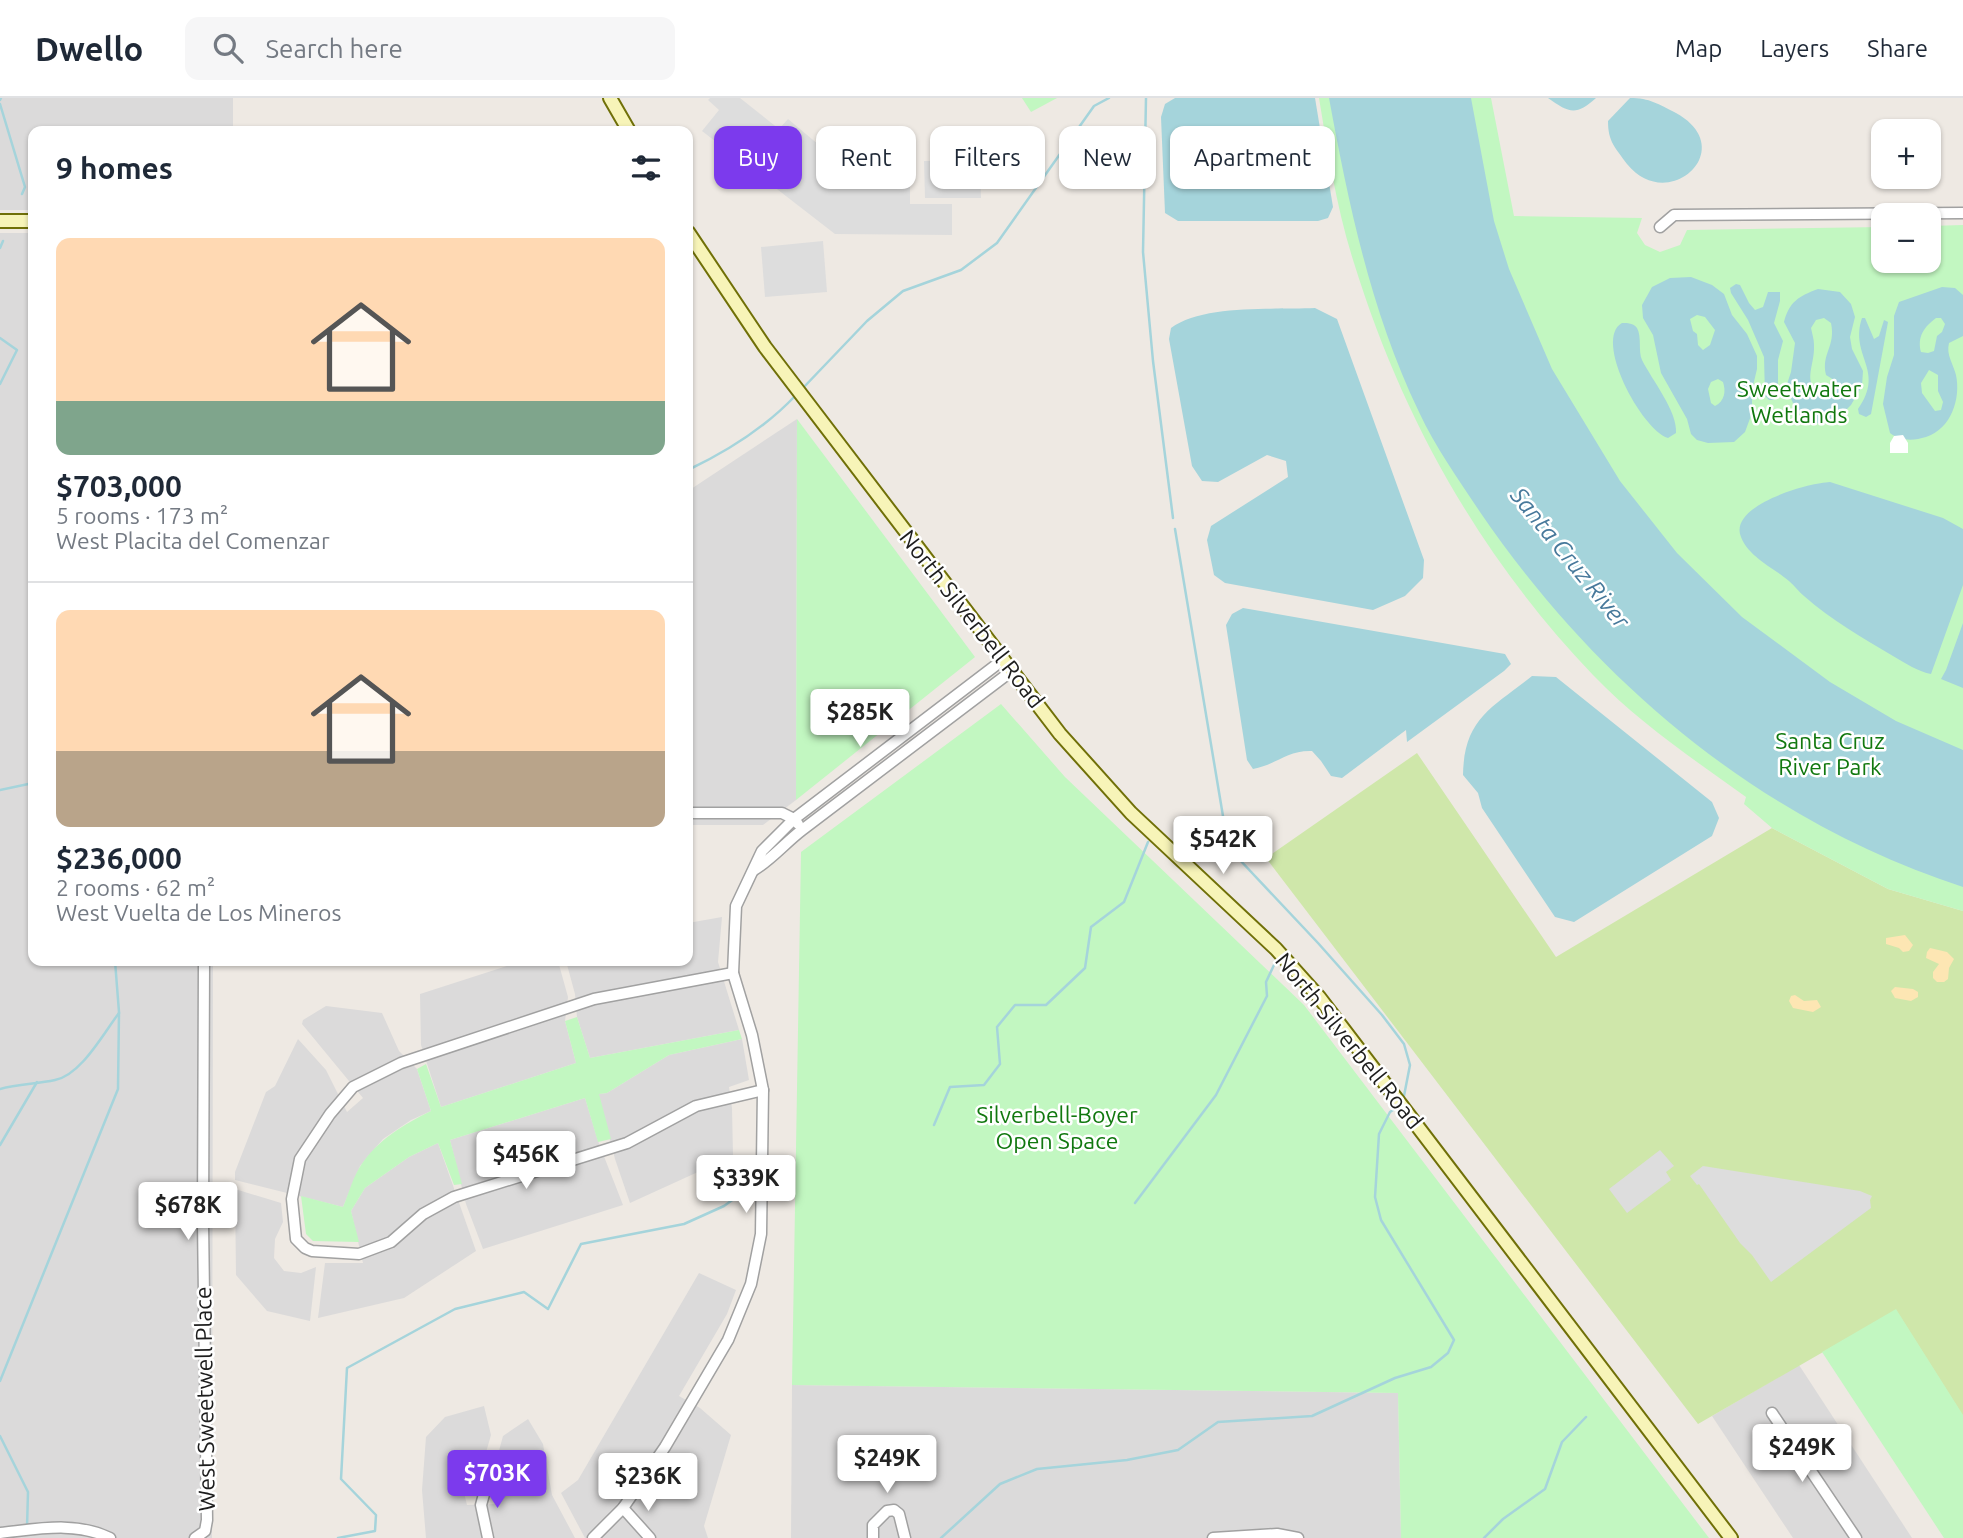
<!DOCTYPE html>
<meta charset="utf-8">
<style>
:root{--surface:#fff;--page:#f6f6f7;--text:#1f2937;--muted:#747a83;--line:#e0e1e3;--accent:#7c3aed}
body{margin:0;font-family:Ubuntu,sans-serif;background:var(--page);color:var(--text);height:100vh;display:flex;flex-direction:column;font-size:26px;white-space:nowrap}
*{box-sizing:border-box;margin:0}
p{font-size:23px;color:var(--muted)}
.icon{flex:none;width:38px;height:38px;fill:none;stroke:currentColor;stroke-width:2;stroke-linecap:round;stroke-linejoin:round}
.map{position:relative;flex:1;overflow:hidden}
.details{position:absolute;left:28px;top:28px;width:665px;height:840px;display:flex;flex-direction:column;background:var(--surface);border-radius:14px;box-shadow:0 2px 5px #0004}
.details>*{flex:none}
.banner{position:absolute;left:714px;top:28px;width:665px;height:63px;display:flex;gap:14px}
.buttons{position:absolute;left:1871px;top:21px;display:grid;gap:14px}
.buttons a{display:grid;place-items:center;width:70px;height:70px;border-radius:14px;background:var(--surface);box-shadow:0 2px 5px #0004;font-size:35px}
.price{position:absolute;translate:-50% -60px;padding:0 16px;border-radius:7px;background:#fff;color:#222;font-size:23px;line-height:46px;filter:drop-shadow(0 2px 4px #0008)}
.price::after{content:'';position:absolute;left:50%;top:42px;width:21px;height:16px;margin-left:-10px;background:inherit;clip-path:polygon(0 0,100% 0,50% 100%)}
.price.on{background:var(--accent);color:#fff}
ul{padding:0;list-style:none}
li{display:grid;align-content:center;gap:14px;height:371px;padding:0 28px}
li+li{border-top:2px solid var(--line)}
li span{display:grid;place-items:center;height:217px;border-radius:14px;color:#555}
li>.icon{margin-inline-start:auto}
span .icon{width:126px;height:126px;fill:#fffc;stroke-width:1}
li b{font-size:30px}
h2{display:flex;justify-content:space-between;align-items:center;height:84px;padding:0 28px;font-size:30px}
.pill{padding:0 24px;border-radius:14px;background:var(--surface);box-shadow:0 2px 5px #0004;font-size:24px;line-height:63px}
.pill.on{background:var(--accent);color:#fff}
header{display:flex;align-items:center;gap:42px;box-sizing:border-box;height:98px;padding:0 35px;background:var(--surface);border-bottom:2px solid var(--line)}
header strong{font-size:33px}
nav{display:flex;gap:38px;margin-inline-start:auto;font-size:24px}
.search{width:490px;height:63px;background:var(--page);display:flex;align-items:center;gap:18px;box-sizing:border-box;padding:0 24px;border-radius:14px;color:var(--muted);font-size:26px}
.map>svg:first-child{display:block}
.residential{fill:#dbdada}
.grass{fill:#cfe7aa}
.sand{fill:#fde6b3}
.park{fill:#c2f7c1}
.parking{fill:#ddd}
.water{fill:#a5d4db;fill-rule:evenodd}
.pier{fill:#fff}
.lines{fill:none;stroke-linecap:round;stroke-linejoin:round}
.stream{stroke:#a5d4db;stroke-width:2.5}
.street-casing{stroke:#a1a1a1;stroke-width:13}
.secondary-casing{stroke:#707008;stroke-width:16}
.street{stroke:#fff;stroke-width:10}
.secondary{stroke:#f7f4b8;stroke-width:12}
.labels{text-anchor:middle;stroke-width:5;stroke-linejoin:round;paint-order:stroke}
.park-label{font-size:23px;fill:#11780f;stroke:#fff}
.street-label{font-size:23px;fill:#1d1d1d;stroke:#fff}
.water-label{font-size:24px;font-style:italic;fill:#47799b;stroke:#fff}
</style>
<header>
<strong>Dwello</strong>
<div class="search"><svg class="icon" aria-label="search" viewBox="0 0 24 24"><circle cx="10" cy="10" r="6"/><path d="M15 15l6 6"/></svg>Search here</div>
<nav><a>Map</a><a>Layers</a><a>Share</a></nav>
</header>
<div class="map">
<svg width="1963" height="1440" viewBox="0 0 1963 1440">
<rect width="100%" height="100%" fill="#eee9e3"/>
<g class="residential">
<path d="M0,0H233V33H33V112H0Z"/>
<path d="M0,135H33V863H213L212,1440H0Z"/>
<path d="M797,321L796,702L763,727H688V393Z"/>
<path d="M722,819L718,864L739,932L590,960L577,919L575,896L566,863H688V825Z"/>
<path d="M522,863H558L568,899L565,923L576,965L441,1009L421,947L420,896Z"/>
<path d="M326,908L382,915L399,953L417,971L431,1013L411,1022L383,1041L360,1068L343,1109L235,1082V1074L266,994L275,988L298,941L326,972L347,1014L363,1000L302,926L303,922Z"/>
<path d="M742,941L749,982L729,989L732,1010L733,1058L630,1105L615,1061L598,996L607,995L669,957Z"/>
<path d="M585,1000L598,1043L623,1107L483,1151L466,1106L450,1042Z"/>
<path d="M438,1045L476,1153L404,1200L318,1220L325,1165H363L351,1113L365,1090L409,1059Z"/>
<path d="M235,1091L281,1105L283,1124L275,1141L274,1160L284,1173L301,1175L316,1169L310,1223L267,1213L236,1177Z"/>
<path d="M699,1175L736,1192L727,1216L679,1298L700,1310L731,1337L704,1428L708,1440H585L561,1395L578,1382Z"/>
<path d="M1799,1267L1912,1440H1793L1712,1318Z"/>
<path d="M792,1287L1398,1295L1401,1440H791Z"/>
<path d="M484,1308L491,1337L485,1358L466,1366L461,1382L467,1407L498,1406L511,1386L506,1369L497,1360L503,1338L528,1321L543,1346L552,1397L575,1440H426L422,1392L426,1339L445,1319Z"/>
</g>
<path class="grass" d="M1417,655L1556,859L1772,730L1888,791L1963,813V1318L1896,1212L1698,1326L1266,760Z"/>
<g class="sand">
<path d="M1905,837L1913,847L1909,853L1903,854L1899,850L1886,846V840Z"/>
<path d="M1930,850L1947,854L1954,861L1949,870L1948,881L1944,884H1937L1933,880V874L1939,866L1926,860L1927,854Z"/>
<path d="M1895,889L1913,891L1918,894V899L1911,903L1895,900L1891,893Z"/>
<path d="M1795,897L1804,903L1817,902L1821,909L1813,914L1793,910L1789,903L1791,898Z"/>
</g>
<g class="park">
<path d="M1022,0H1057L1031,14Z"/>
<path d="M1319,0H1491L1514,118L1642,120L1637,135L1645,147L1660,154L1680,147L1687,132L1883,129V163H1928L1929,128L1963,127V813L1888,791L1772,730L1744,706L1746,699C1693,661 1638,624 1593,577C1481,460 1402,320 1354,165C1337,112 1328,55 1319,0Z"/>
<path d="M797,321L975,559L796,702Z"/>
<path d="M1001,606L1065,679L1304,907L1709,1440H1401L1398,1295L792,1287L801,754Z"/>
<path d="M577,919L590,960L739,932L742,941L669,957L607,995L599,996L611,1041L598,1044L585,1000L450,1042L462,1086L454,1087L438,1045L409,1059L365,1090L351,1113L359,1144L313,1143L306,1136L301,1098L343,1109C349,1095 353,1079 361,1067C378,1042 404,1026 431,1013L417,971L426,966L441,1009L576,965L565,923Z"/>
<path d="M1896,1211L1963,1317V1440H1944L1822,1254Z"/>
</g>
<g class="parking">
<path d="M710,0H740L779,31L788,21L856,78H910V106H952V137L835,136L702,33L719,12L708,2Z"/>
<path d="M980,62L981,100H925L924,63Z"/>
<path d="M823,143L827,194L765,199L761,149Z"/>
<path d="M1660,1052L1674,1068L1666,1074L1671,1082L1627,1115L1609,1091Z"/>
<path d="M1703,1068L1860,1093L1872,1098L1870,1102L1871,1110L1771,1184L1752,1157L1740,1145L1699,1086L1697,1087L1690,1078Z"/>
</g>
<g class="water">
<path d="M1175,0H1315L1333,109L1328,120L1318,123H1178L1165,115L1161,19L1165,6Z"/>
<path d="M1329,0H1471L1494,123L1509,171L1552,271L1620,383L1677,455L1742,519L1830,584L1896,623L1963,652V789C1763,724 1598,587 1480,414C1459,382 1435,349 1419,314C1371,214 1349,108 1329,0Z"/>
<path d="M1548,0H1596C1576,18 1569,15 1548,0Z"/>
<path d="M1630,0C1650,0 1658,6 1676,15C1741,51 1668,117 1627,66C1615,49 1608,44 1608,23Z"/>
<path d="M1691,179L1712,187L1724,196L1732,217L1747,236L1757,258V271L1752,292V315L1745,334L1734,344L1708,345L1697,342L1691,336L1687,321L1661,275L1653,237L1643,220L1642,207L1652,189L1670,180ZM1697,217L1705,219L1715,232L1710,247L1703,252L1698,247L1697,236L1693,233L1690,221ZM1718,281L1723,284C1726,293 1725,303 1715,308L1711,305L1708,291L1711,284Z"/>
<path d="M1736,186L1740,187L1749,205L1755,212L1763,209L1768,194H1780V203L1774,225L1783,243L1778,262V293L1774,302H1769L1765,298L1764,259L1748,222L1731,195L1730,190Z"/>
<path d="M1942,189L1955,190L1963,197V238L1949,245C1946,257 1953,265 1956,277C1961,301 1951,331 1926,339C1913,343 1901,343 1890,335L1883,306L1887,279L1894,257V218L1899,204ZM1936,220H1941L1945,226L1942,234L1937,238L1934,253L1928,255L1921,254C1917,239 1924,229 1936,220ZM1929,272L1938,277V293L1943,304L1941,312L1935,313L1922,295L1921,285Z"/>
<path d="M1818,191L1840,194L1851,206L1855,219L1850,239L1852,251L1863,273L1862,288L1851,307L1833,325H1809L1796,312L1786,289L1791,274L1795,245L1784,224C1789,204 1799,198 1818,191ZM1824,220L1831,225C1836,249 1821,255 1826,277L1834,282C1837,291 1833,295 1824,300C1800,284 1815,270 1814,247C1814,241 1812,235 1811,230L1816,222Z"/>
<path d="M1315,210L1337,221L1424,462L1423,480L1405,498L1373,512L1225,485L1214,477L1207,442L1211,428L1288,379L1286,363L1267,357L1218,384L1202,383L1192,368L1169,241L1171,230C1203,206 1274,212 1315,210Z"/>
<path d="M1862,220H1865L1874,241L1879,238L1884,222L1888,224L1871,316L1866,319L1859,316L1858,311C1886,272 1849,258 1862,220Z"/>
<path d="M1622,225C1628,225 1633,225 1637,230C1642,239 1638,253 1642,262C1652,282 1678,314 1676,335L1668,340C1641,331 1593,241 1622,225Z"/>
<path d="M1830,384L1943,420L1963,431V487L1931,576C1919,574 1905,565 1893,558C1863,540 1831,522 1804,498C1799,494 1795,488 1789,483C1774,470 1746,458 1740,436C1733,406 1808,385 1830,384Z"/>
<path d="M1243,510L1505,556L1511,566L1504,573L1407,644L1406,632L1342,680L1331,678L1321,663L1312,653C1287,652 1276,667 1253,671L1247,662L1226,527L1232,516Z"/>
<path d="M1963,525V590L1941,581L1946,572Z"/>
<path d="M1532,578L1556,579L1712,704L1719,720L1712,738L1574,824L1555,819L1482,710L1478,695L1463,677C1464,620 1492,610 1532,578Z"/>
</g>
<path class="pier" d="M1903,337L1908,345V355H1890V345L1894,338Z"/>
<g class="lines">
<g class="stream">
<path d="M1146,0L1143,154L1153,263L1173,420"/>
<path d="M0,2L1,0"/>
<path d="M0,6L25,89L22,96"/>
<path d="M0,150L3,143"/>
<path d="M0,240L17,252L0,286"/>
<path d="M803,290L867,223L903,193L961,172L997,145L1094,8L1109,0"/>
<path d="M688,372C728,353 765,330 796,297"/>
<path d="M1175,431L1226,736L1238,760L1318,845L1382,917L1404,946L1410,967L1403,1003"/>
<path d="M0,692L33,685"/>
<path d="M0,991C18,986 37,986 55,982C81,977 103,936 119,915"/>
<path d="M934,1027L950,989L984,987L1000,966L997,929L1015,907H1046L1085,870L1091,829L1124,804L1148,744"/>
<path d="M0,1047L37,984"/>
<path d="M1135,1105L1216,997L1267,898L1266,884L1274,867"/>
<path d="M0,1283L118,991L119,914L115,863"/>
<path d="M0,1338L28,1394L27,1430"/>
<path d="M338,1440L375,1433L376,1417L341,1381L347,1270L455,1211L524,1194L548,1211L581,1146L684,1126L724,1108L753,1087"/>
<path d="M941,1440L1000,1386L1037,1371L1127,1362L1178,1352L1218,1324L1312,1318L1395,1280L1431,1269L1448,1255L1454,1242L1381,1122L1375,1099L1379,1036L1390,1014L1399,1008"/>
<path d="M1484,1440L1503,1421L1545,1391L1562,1344L1586,1319"/>
</g>
<g class="street-casing">
<g id="street">
<path d="M1660,129L1674,117L1963,115"/>
<path d="M688,715H782L794,721L798,726"/>
<path d="M754,772C772,761 785,745 802,732L1013,572"/>
<path d="M733,875L594,901L401,965L353,989L330,1016L300,1061L292,1101L296,1141L305,1150L312,1153L359,1156L391,1144L423,1116L454,1099L627,1045L696,1008L763,992"/>
<path d="M1772,1315L1856,1440"/>
<path d="M623,1410L650,1440"/>
<path d="M0,1435C38,1431 75,1423 110,1440"/>
<path d="M195,1440L205,1433L207,1422L203,1124L204,863"/>
<path d="M488,1440L481,1407L488,1382"/>
<path d="M593,1440L623,1410L665,1349L728,1242L751,1186L761,1136L763,992L752,937L733,875L736,808L762,753L794,721L1004,561"/>
<path d="M873,1440V1427L887,1413L894,1412L899,1416L905,1440"/>
<path d="M1213,1440L1277,1436L1298,1440"/>
</g>
</g>
<g class="secondary-casing">
<g id="secondary">
<path d="M610,0L629,33"/>
<path d="M0,123H33"/>
<path d="M688,134L765,249L1060,636L1131,715L1276,851L1319,899L1731,1440"/>
</g>
</g>
<use href="#street" class="street"/>
<use href="#secondary" class="secondary"/>
</g>
<g class="labels">
<g class="park-label">
<text x="1799" y="299">Sweetwater<tspan x="1799" dy="26">Wetlands</tspan></text>
<text x="1830" y="651">Santa Cruz<tspan x="1830" dy="26">River Park</tspan></text>
<text x="1057" y="1025">Silverbell-Boyer<tspan x="1057" dy="26">Open Space</tspan></text>
</g>
<g class="street-label">
<text transform="translate(972 521) rotate(52)" y="8">North Silverbell Road</text>
<text transform="translate(1349 943) rotate(51)" y="8">North Silverbell Road</text>
<text transform="translate(205 1301) rotate(-91)" y="8">West Sweetwell Place</text>
</g>
<g class="water-label">
<text transform="translate(1570 460) rotate(51)" y="8">Santa Cruz River</text>
</g>
</g>
</svg>
<div class="buttons">
<a>+</a>
<a>−</a>
</div>
<b class="price" style="left:860px;top:651px">$285K</b>
<b class="price" style="left:1223px;top:778px">$542K</b>
<b class="price" style="left:526px;top:1093px">$456K</b>
<b class="price" style="left:746px;top:1117px">$339K</b>
<b class="price" style="left:188px;top:1144px">$678K</b>
<b class="price" style="left:1802px;top:1386px">$249K</b>
<b class="price" style="left:887px;top:1397px">$249K</b>
<b class="price on" style="left:497px;top:1412px">$703K</b>
<b class="price" style="left:648px;top:1415px">$236K</b>
<div class="banner">
<a class="pill on">Buy</a>
<a class="pill">Rent</a>
<a class="pill">Filters</a>
<a class="pill">New</a>
<a class="pill">Apartment</a>
</div>
<section class="details">
<h2>9 homes<svg class="icon" aria-label="filters" viewBox="0 0 24 24"><path d="M4 7h16M4 17h16"/><circle cx="9" cy="7" r="2"/><circle cx="15" cy="17" r="2"/></svg></h2>
<ul>
<li><span style="background:linear-gradient(#ffd9b3 75%,#7fa58c 0)"><svg class="icon" aria-label="home" viewBox="0 0 24 24"><path d="M3 11l9-7 9 7M6 9v11h12V9"/></svg></span><div><b>$703,000</b><p>5 rooms · 173 m²</p><p>West Placita del Comenzar</p></div></li>
<li><span style="background:linear-gradient(#ffd9b3 65%,#b9a48a 0)"><svg class="icon" aria-label="home" viewBox="0 0 24 24"><path d="M3 11l9-7 9 7M6 9v11h12V9"/></svg></span><div><b>$236,000</b><p>2 rooms · 62 m²</p><p>West Vuelta de Los Mineros</p></div></li>
</ul>
</section>
</div>
